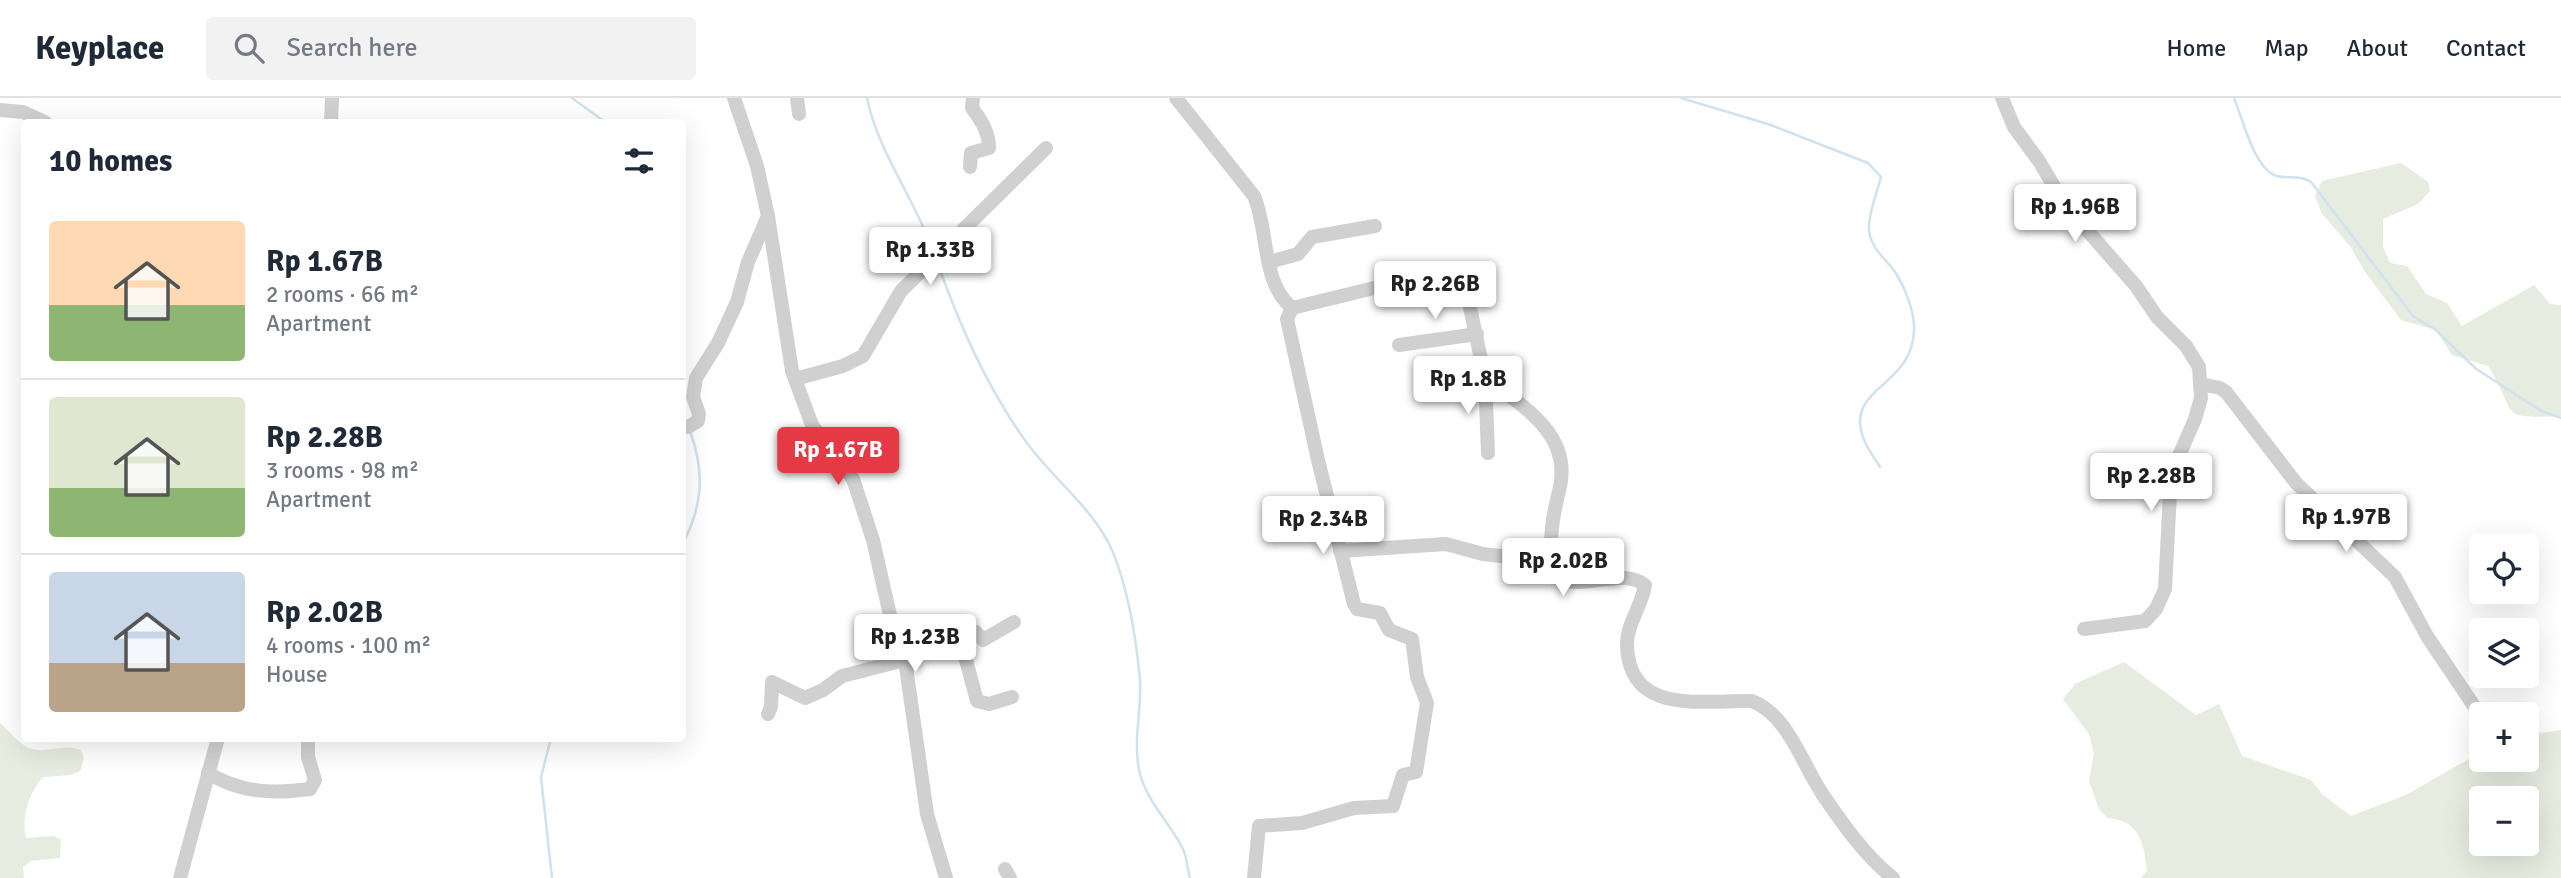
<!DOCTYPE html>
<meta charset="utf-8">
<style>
:root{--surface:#fff;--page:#f2f2f3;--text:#1f2937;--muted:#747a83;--line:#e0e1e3;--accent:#e63946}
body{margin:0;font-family:Signika,sans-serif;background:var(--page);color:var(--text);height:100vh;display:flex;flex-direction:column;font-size:26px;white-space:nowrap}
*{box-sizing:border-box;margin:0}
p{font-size:23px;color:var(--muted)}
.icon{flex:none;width:38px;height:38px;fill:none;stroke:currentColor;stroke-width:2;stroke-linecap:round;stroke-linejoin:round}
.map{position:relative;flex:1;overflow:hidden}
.side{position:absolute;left:21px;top:21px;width:665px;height:623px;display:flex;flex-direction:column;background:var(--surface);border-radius:7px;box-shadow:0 7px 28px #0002}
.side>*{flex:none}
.fabs{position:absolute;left:2469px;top:436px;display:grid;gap:14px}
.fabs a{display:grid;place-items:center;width:70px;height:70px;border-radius:7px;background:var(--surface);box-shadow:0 7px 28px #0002;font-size:35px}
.price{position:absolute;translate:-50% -60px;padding:0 16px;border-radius:7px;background:#fff;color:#222;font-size:23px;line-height:46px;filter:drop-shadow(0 2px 4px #0008)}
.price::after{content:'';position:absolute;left:50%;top:42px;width:21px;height:16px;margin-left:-10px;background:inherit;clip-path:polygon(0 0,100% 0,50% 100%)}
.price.selected{background:var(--accent);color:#fff}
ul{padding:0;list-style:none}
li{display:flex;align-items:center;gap:21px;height:175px;padding:0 28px}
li+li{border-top:2px solid var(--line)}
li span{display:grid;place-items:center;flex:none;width:196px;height:140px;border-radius:7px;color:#555}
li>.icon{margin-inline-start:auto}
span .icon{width:84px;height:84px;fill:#fffc;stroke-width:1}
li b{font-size:30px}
h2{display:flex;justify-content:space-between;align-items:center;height:84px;padding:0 28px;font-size:30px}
header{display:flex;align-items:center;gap:42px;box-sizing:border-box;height:98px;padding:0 35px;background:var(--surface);border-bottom:2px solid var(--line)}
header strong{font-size:33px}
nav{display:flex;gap:38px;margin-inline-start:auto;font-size:24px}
.search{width:490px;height:63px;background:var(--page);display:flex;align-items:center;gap:18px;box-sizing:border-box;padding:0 24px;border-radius:7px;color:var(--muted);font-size:26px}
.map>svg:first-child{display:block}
.green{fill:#e6ecdf;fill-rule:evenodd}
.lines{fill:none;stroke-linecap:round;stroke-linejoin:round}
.stream{stroke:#cfe2ee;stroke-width:2.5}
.minor{stroke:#d0d0d0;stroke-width:14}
</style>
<header>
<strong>Keyplace</strong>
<div class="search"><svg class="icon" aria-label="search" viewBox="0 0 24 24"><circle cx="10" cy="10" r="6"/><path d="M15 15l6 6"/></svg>Search here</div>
<nav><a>Home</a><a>Map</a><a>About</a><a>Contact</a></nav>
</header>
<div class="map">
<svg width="2561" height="780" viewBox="0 0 2561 780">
<rect width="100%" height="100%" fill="#fff"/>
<g class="green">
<path d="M2401,65L2428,84L2430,93L2418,106L2383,121V149L2390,165L2407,168L2426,196L2447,205L2462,228L2534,187L2550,206L2561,207V318C2495,321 2519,316 2488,268L2452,257L2436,232L2401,222L2365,174L2350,148L2322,116L2315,98L2322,83Z"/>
<path d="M2124,564L2196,617L2219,606L2242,658L2311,682L2323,697L2351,718L2406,697L2481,654L2482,662H2527V637L2561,632V780H2141L2147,773C2144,745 2140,723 2108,720L2099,711L2089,683L2094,656L2089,636L2063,601L2075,586ZM2482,700H2527V746H2482Z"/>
<path d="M0,625C8,632 16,642 25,648C41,658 65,645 81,652L84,661L80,673L71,677L43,679C29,694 21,719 26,740L53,738L61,741L60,760L31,763L23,769L24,780H0Z"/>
</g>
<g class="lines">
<g class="stream">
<path d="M572,0L605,24"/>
<path d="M867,0C878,54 915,101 933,153"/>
<path d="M1681,0L1768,26L1868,65L1881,79C1877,95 1868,116 1869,132C1871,152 1887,161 1897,177C1906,192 1915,215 1914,233C1912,288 1848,289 1862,336C1865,348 1874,359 1880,369"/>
<path d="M2234,0C2243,21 2253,67 2274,77C2286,82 2299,76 2311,84L2413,218L2436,232L2475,270L2541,313L2561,320"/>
<path d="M938,166C960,229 987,290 1027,345C1053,381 1093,410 1112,452C1128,490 1136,540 1140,581C1142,611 1133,641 1139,671C1144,700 1169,724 1182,749C1187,758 1187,770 1190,780"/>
<path d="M682,315L686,324"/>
<path d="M682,447C703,408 705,374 690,333"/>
<path d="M551,640L541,679L552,780"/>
</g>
<g class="minor">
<path d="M734,0L757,68L768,118L792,273L812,327L853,381L873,442L894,535L905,562L927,716L946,780"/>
<path d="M797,0L799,16"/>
<path d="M1176,0L1254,98C1269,133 1261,184 1292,210L1287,221L1318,362L1354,506L1357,511L1380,515L1389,532L1412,541L1417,579L1427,605L1416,674L1403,677L1393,708L1354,710L1302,725L1259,728L1254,780"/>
<path d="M2002,0L2014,29L2039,63L2065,107L2136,188L2157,219L2186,248L2199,269L2201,300L2195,321L2171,376L2165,491L2156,511L2145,523L2084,531"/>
<path d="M0,12L23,14L45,24"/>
<path d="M331,24L332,0"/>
<path d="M970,69L971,55L989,50C989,34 981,22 972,10L973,0"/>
<path d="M1269,164L1298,156L1312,139L1375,128"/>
<path d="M1292,210L1444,173L1464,181L1485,280C1523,308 1574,337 1559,393C1552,421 1547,450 1556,478C1576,495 1621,468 1645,487C1642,508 1626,527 1627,548C1630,618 1702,602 1752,603C1788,617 1802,666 1823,697C1842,725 1866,759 1893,780"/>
<path d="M1399,247L1477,236"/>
<path d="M1485,280L1488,355"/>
<path d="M795,281L843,268L863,258L901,193L1046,50"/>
<path d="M2201,286L2220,290L2226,294L2296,385L2395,479L2427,538L2482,620"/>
<path d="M682,328L688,329L698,323L699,316L693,299L696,280L718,245L737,204L748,164L768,118"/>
<path d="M1340,453L1446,446L1483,456L1553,464"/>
<path d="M947,540L976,534L983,542L1014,524"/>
<path d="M768,616L771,609L772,584L805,600L823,592L842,578L905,562L935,542L957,543L962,547L977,603L989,606L1012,599"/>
<path d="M208,675C241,695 272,696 310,691L315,682L308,659V640"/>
<path d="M1005,771L1010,780"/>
<path d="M180,780L218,640"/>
</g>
</g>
</svg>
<div class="fabs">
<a><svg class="icon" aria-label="locate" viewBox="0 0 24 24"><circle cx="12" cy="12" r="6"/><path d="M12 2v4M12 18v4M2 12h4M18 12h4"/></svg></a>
<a><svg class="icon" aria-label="layers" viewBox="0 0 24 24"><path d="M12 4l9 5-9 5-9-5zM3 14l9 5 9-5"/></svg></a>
<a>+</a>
<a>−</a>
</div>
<b class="price" style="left:2075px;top:146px">Rp 1.96B</b>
<b class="price" style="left:930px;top:189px">Rp 1.33B</b>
<b class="price" style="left:1435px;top:223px">Rp 2.26B</b>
<b class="price" style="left:1468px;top:318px">Rp 1.8B</b>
<b class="price selected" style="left:838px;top:389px">Rp 1.67B</b>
<b class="price" style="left:2151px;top:415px">Rp 2.28B</b>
<b class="price" style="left:2346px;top:456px">Rp 1.97B</b>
<b class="price" style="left:1323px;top:458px">Rp 2.34B</b>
<b class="price" style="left:1563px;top:500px">Rp 2.02B</b>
<b class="price" style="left:915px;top:576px">Rp 1.23B</b>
<section class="side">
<h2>10 homes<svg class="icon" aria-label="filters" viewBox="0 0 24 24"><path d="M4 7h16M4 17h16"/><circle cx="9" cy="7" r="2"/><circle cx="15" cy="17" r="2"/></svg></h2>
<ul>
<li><span style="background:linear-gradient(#ffd9b3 60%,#8fb573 0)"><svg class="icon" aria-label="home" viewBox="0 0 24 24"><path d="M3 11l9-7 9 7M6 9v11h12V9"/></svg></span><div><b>Rp 1.67B</b><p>2 rooms · 66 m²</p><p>Apartment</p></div></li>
<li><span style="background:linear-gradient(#dfe7d0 65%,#8fb573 0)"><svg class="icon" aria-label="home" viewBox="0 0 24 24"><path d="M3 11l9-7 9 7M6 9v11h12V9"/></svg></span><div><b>Rp 2.28B</b><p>3 rooms · 98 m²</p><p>Apartment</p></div></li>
<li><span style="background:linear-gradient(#c9d6e8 65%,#b9a48a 0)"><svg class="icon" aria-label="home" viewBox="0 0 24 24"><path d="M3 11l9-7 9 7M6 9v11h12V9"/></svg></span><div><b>Rp 2.02B</b><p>4 rooms · 100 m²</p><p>House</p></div></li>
</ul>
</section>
</div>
